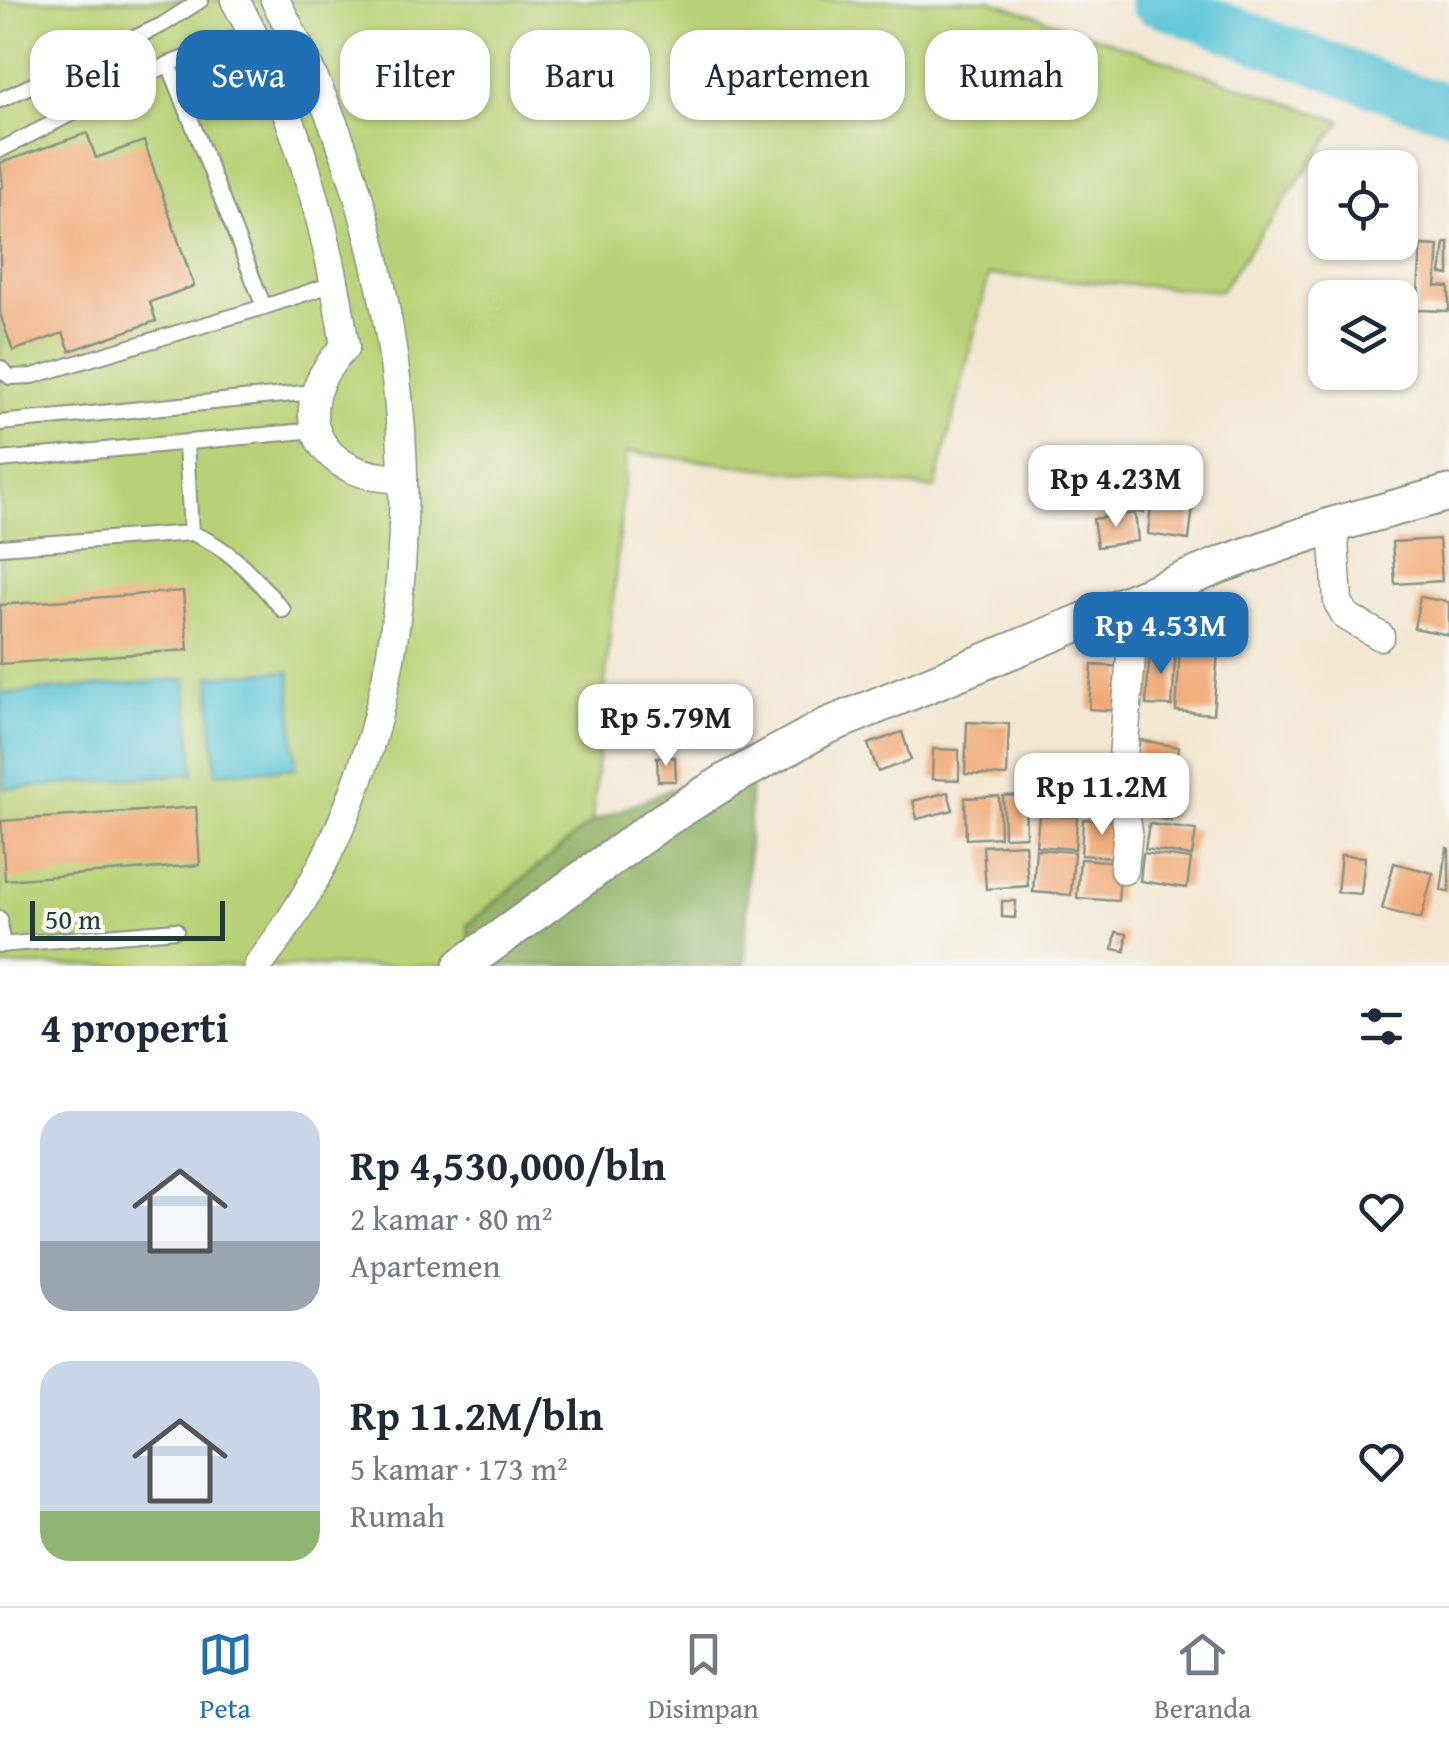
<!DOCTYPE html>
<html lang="id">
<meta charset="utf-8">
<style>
:root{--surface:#fff;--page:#f2f2f3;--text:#1f2937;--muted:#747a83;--line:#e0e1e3;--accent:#1f6fb2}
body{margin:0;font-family:"Gentium Book Plus",serif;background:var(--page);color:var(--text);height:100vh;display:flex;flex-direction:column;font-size:38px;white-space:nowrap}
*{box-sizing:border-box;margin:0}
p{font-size:32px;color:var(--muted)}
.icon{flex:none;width:55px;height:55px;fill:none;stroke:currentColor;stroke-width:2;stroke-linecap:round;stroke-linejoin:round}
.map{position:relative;height:966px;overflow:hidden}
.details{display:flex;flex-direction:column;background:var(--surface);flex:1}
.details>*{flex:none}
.banner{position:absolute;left:30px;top:30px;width:1390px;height:90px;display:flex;gap:20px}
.fabs{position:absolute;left:1308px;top:150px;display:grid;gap:20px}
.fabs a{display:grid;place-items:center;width:110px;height:110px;border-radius:20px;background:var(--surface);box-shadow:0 2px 8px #0004;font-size:50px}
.scale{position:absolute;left:30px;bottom:25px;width:195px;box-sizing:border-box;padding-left:10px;border:5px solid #1f3d34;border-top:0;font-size:28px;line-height:35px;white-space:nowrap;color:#1f3d34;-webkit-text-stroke:8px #f6f6f2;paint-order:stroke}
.price{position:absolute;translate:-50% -85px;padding:0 22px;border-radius:20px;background:#fff;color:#222;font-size:32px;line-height:65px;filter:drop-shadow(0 2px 5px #0008)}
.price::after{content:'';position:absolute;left:50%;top:60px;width:30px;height:22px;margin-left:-15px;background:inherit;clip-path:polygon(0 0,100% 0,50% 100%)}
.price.on{background:var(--accent);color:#fff}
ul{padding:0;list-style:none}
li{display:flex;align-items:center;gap:30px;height:250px;padding:0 40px}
li span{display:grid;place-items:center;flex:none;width:280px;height:200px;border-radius:30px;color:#555}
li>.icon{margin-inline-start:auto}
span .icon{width:120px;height:120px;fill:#fffc;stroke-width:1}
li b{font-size:42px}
h2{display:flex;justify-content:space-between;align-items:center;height:120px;padding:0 40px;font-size:42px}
.pill{padding:0 35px;border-radius:30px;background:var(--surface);box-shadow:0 2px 8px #0004;font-size:35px;line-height:90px}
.pill.on{background:var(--accent);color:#fff}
.dock{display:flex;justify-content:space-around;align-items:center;height:140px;border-top:2px solid var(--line);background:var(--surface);font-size:28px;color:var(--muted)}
.dock a{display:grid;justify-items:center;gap:5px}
.dock .on{color:var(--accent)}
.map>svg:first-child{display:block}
.green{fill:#b9d176;stroke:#6c8755;stroke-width:2.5}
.forest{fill:#92b367;stroke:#58784e;stroke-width:2.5}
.water{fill:#5cc5d7;stroke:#3e8186;stroke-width:2.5}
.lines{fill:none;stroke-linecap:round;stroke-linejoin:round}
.river{stroke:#5cc5d7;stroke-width:48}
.building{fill:#f1a974}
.service-casing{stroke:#899283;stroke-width:18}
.minor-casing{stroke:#899283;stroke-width:31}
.tertiary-casing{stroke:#899283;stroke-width:39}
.service{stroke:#fff;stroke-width:14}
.minor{stroke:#fff;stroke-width:28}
.tertiary{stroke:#fff;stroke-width:35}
</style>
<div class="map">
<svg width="1449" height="966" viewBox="0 0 1449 966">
<rect width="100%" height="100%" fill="#f6f6f2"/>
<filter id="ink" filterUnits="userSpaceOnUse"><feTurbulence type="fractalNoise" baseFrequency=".01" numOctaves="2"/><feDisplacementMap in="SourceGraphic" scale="20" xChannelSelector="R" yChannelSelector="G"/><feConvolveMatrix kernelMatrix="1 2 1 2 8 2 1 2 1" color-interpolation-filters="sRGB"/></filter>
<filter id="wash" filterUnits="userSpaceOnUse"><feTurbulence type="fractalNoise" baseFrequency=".0048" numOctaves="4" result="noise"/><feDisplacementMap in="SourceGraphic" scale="40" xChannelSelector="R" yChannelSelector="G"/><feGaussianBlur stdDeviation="2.25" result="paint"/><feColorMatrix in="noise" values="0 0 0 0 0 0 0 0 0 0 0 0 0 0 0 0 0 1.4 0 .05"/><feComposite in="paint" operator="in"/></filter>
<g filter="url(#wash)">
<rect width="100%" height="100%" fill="#f3e7d2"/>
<path class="green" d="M0,0H990L1341,121L1220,291L989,275L935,489L627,452L592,822L468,924L472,966H0Z"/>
<path class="forest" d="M751,756L745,966H472L468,925L592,822Z"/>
<g class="water">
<path d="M290,671L296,768L216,773L210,676Z"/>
<path d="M186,679L194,773L5,789L0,694Z"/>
</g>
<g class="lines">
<path class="river" d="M1153,0L1405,95L1449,108"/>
</g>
<g id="blocks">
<g class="building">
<path d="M87,133L96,158L144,141L194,286L150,302L156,321L70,351L63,333L13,351L0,314V188L3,187L0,163Z"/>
<path d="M1445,243H1449V275L1441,274Z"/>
<path d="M1421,245L1439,246L1436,286L1449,287V311L1417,310Z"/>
<path d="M1155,467L1197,471L1189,540L1148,534Z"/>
<path d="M1097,477L1148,485L1144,513L1093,505Z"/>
<path d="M1135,513L1138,541L1097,547L1093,519Z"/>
<path d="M1439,539L1442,581L1395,584L1392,542Z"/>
<path d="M183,591L188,650L0,664V605Z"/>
<path d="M1420,597L1449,602V635L1414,628Z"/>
<path d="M1150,647L1176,649L1172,706L1146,705Z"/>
<path d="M1180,649L1218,652L1213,714L1176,711Z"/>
<path d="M1092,665L1124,667L1121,711L1089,709Z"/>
<path d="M967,722L1009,724L1007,776L965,774Z"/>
<path d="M902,732L911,760L878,772L868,744Z"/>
<path d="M1140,740L1179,747L1174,777L1134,769Z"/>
<path d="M933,749L959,750V780L932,779Z"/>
<path d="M657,757H675L676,781H658Z"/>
<path d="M1042,773L1105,778L1103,813L1040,809Z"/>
<path d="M1135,775L1179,784L1171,821L1127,812Z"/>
<path d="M948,792L953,810L917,819L913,801Z"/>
<path d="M1025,795L1026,836L1004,837L1003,796Z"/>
<path d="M999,796L1000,837L966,839L965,798Z"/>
<path d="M196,807L200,865L5,880L1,821Z"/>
<path d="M1039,815L1077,817L1075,849L1036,846Z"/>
<path d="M1083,819L1123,822L1120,858L1081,855Z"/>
<path d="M1149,824L1196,830L1192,856L1145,849Z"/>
<path d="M1025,844L1028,886L986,889L983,846Z"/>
<path d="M1447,848L1449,849V892L1441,891Z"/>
<path d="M1036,849L1074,852L1071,895L1033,892Z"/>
<path d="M1143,853L1191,859L1187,888L1140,881Z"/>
<path d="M1341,855L1365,857L1361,894L1337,892Z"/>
<path d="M1080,859L1121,862L1118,901L1077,898Z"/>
<path d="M1394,863L1433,873L1421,919L1382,909Z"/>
<path d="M1002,901H1016L1015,918L1002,917Z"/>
<path d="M1116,932L1127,934L1125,951L1113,949Z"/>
</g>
</g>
</g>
<g filter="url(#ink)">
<use href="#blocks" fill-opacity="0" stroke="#899283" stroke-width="2.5"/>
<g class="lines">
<g class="service-casing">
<g id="service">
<path d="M169,64L264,307"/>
<path d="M0,100L162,25L201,0"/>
<path d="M0,150L169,64L252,32"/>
<path d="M0,368L10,377L33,376L264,307L336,283"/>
<path d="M0,423L314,392"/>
<path d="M186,444L191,533"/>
<path d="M0,460L316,430"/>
<path d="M0,547L191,533C231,547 256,579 283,610"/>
<path d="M0,919L2,945"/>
<path d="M0,945L176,930"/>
</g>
</g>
<g class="minor-casing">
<g id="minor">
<path d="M235,0C295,108 328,225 345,347"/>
<path d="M345,347C283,408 316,479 401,478"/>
<path d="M1333,525L1338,602L1346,616L1380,636"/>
<path d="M1124,870L1128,831L1121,783L1132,642L1129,604"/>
<path d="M258,966C434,740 434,413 344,152C325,99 301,49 275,0"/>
</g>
</g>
<g class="tertiary-casing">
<path id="tertiary" d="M461,966L664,820L728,780L825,727L1223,564L1333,525L1449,493"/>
</g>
<use href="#service" class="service"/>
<use href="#minor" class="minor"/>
<use href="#tertiary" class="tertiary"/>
</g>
</g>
</svg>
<div class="fabs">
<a><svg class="icon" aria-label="locate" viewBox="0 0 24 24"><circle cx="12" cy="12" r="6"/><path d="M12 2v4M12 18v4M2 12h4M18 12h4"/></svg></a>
<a><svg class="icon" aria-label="layers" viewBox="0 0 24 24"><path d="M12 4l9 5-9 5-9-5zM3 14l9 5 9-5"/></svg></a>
</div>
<div class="scale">50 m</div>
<b class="price" style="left:1116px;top:530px">Rp 4.23M</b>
<b class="price on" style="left:1161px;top:677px">Rp 4.53M</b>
<b class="price" style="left:666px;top:769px">Rp 5.79M</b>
<b class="price" style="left:1102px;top:838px">Rp 11.2M</b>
<div class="banner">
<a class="pill">Beli</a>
<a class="pill on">Sewa</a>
<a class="pill">Filter</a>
<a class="pill">Baru</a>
<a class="pill">Apartemen</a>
<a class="pill">Rumah</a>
</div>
</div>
<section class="details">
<h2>4 properti<svg class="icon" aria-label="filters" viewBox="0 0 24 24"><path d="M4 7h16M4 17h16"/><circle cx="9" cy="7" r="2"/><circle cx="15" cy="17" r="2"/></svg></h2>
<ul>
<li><span style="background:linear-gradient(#c9d6e8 65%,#9aa5b1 0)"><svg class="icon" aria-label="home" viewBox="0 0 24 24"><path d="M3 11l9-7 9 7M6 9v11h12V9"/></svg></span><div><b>Rp 4,530,000/bln</b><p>2 kamar · 80 m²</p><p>Apartemen</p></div><svg class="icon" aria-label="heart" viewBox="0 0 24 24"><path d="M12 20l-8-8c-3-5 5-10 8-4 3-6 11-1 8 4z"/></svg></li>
<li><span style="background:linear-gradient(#c9d6e8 75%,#8fb573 0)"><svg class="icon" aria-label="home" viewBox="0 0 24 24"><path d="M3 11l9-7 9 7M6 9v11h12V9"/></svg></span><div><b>Rp 11.2M/bln</b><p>5 kamar · 173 m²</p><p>Rumah</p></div><svg class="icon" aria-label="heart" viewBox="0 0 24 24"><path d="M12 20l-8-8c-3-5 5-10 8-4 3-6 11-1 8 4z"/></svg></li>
</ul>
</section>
<nav class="dock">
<a class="on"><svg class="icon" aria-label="map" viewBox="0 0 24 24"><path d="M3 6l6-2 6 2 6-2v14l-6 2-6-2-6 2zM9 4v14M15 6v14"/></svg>Peta</a>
<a><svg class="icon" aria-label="saved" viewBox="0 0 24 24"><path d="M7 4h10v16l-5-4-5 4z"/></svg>Disimpan</a>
<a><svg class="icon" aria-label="home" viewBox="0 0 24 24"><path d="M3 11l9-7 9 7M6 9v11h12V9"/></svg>Beranda</a>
</nav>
